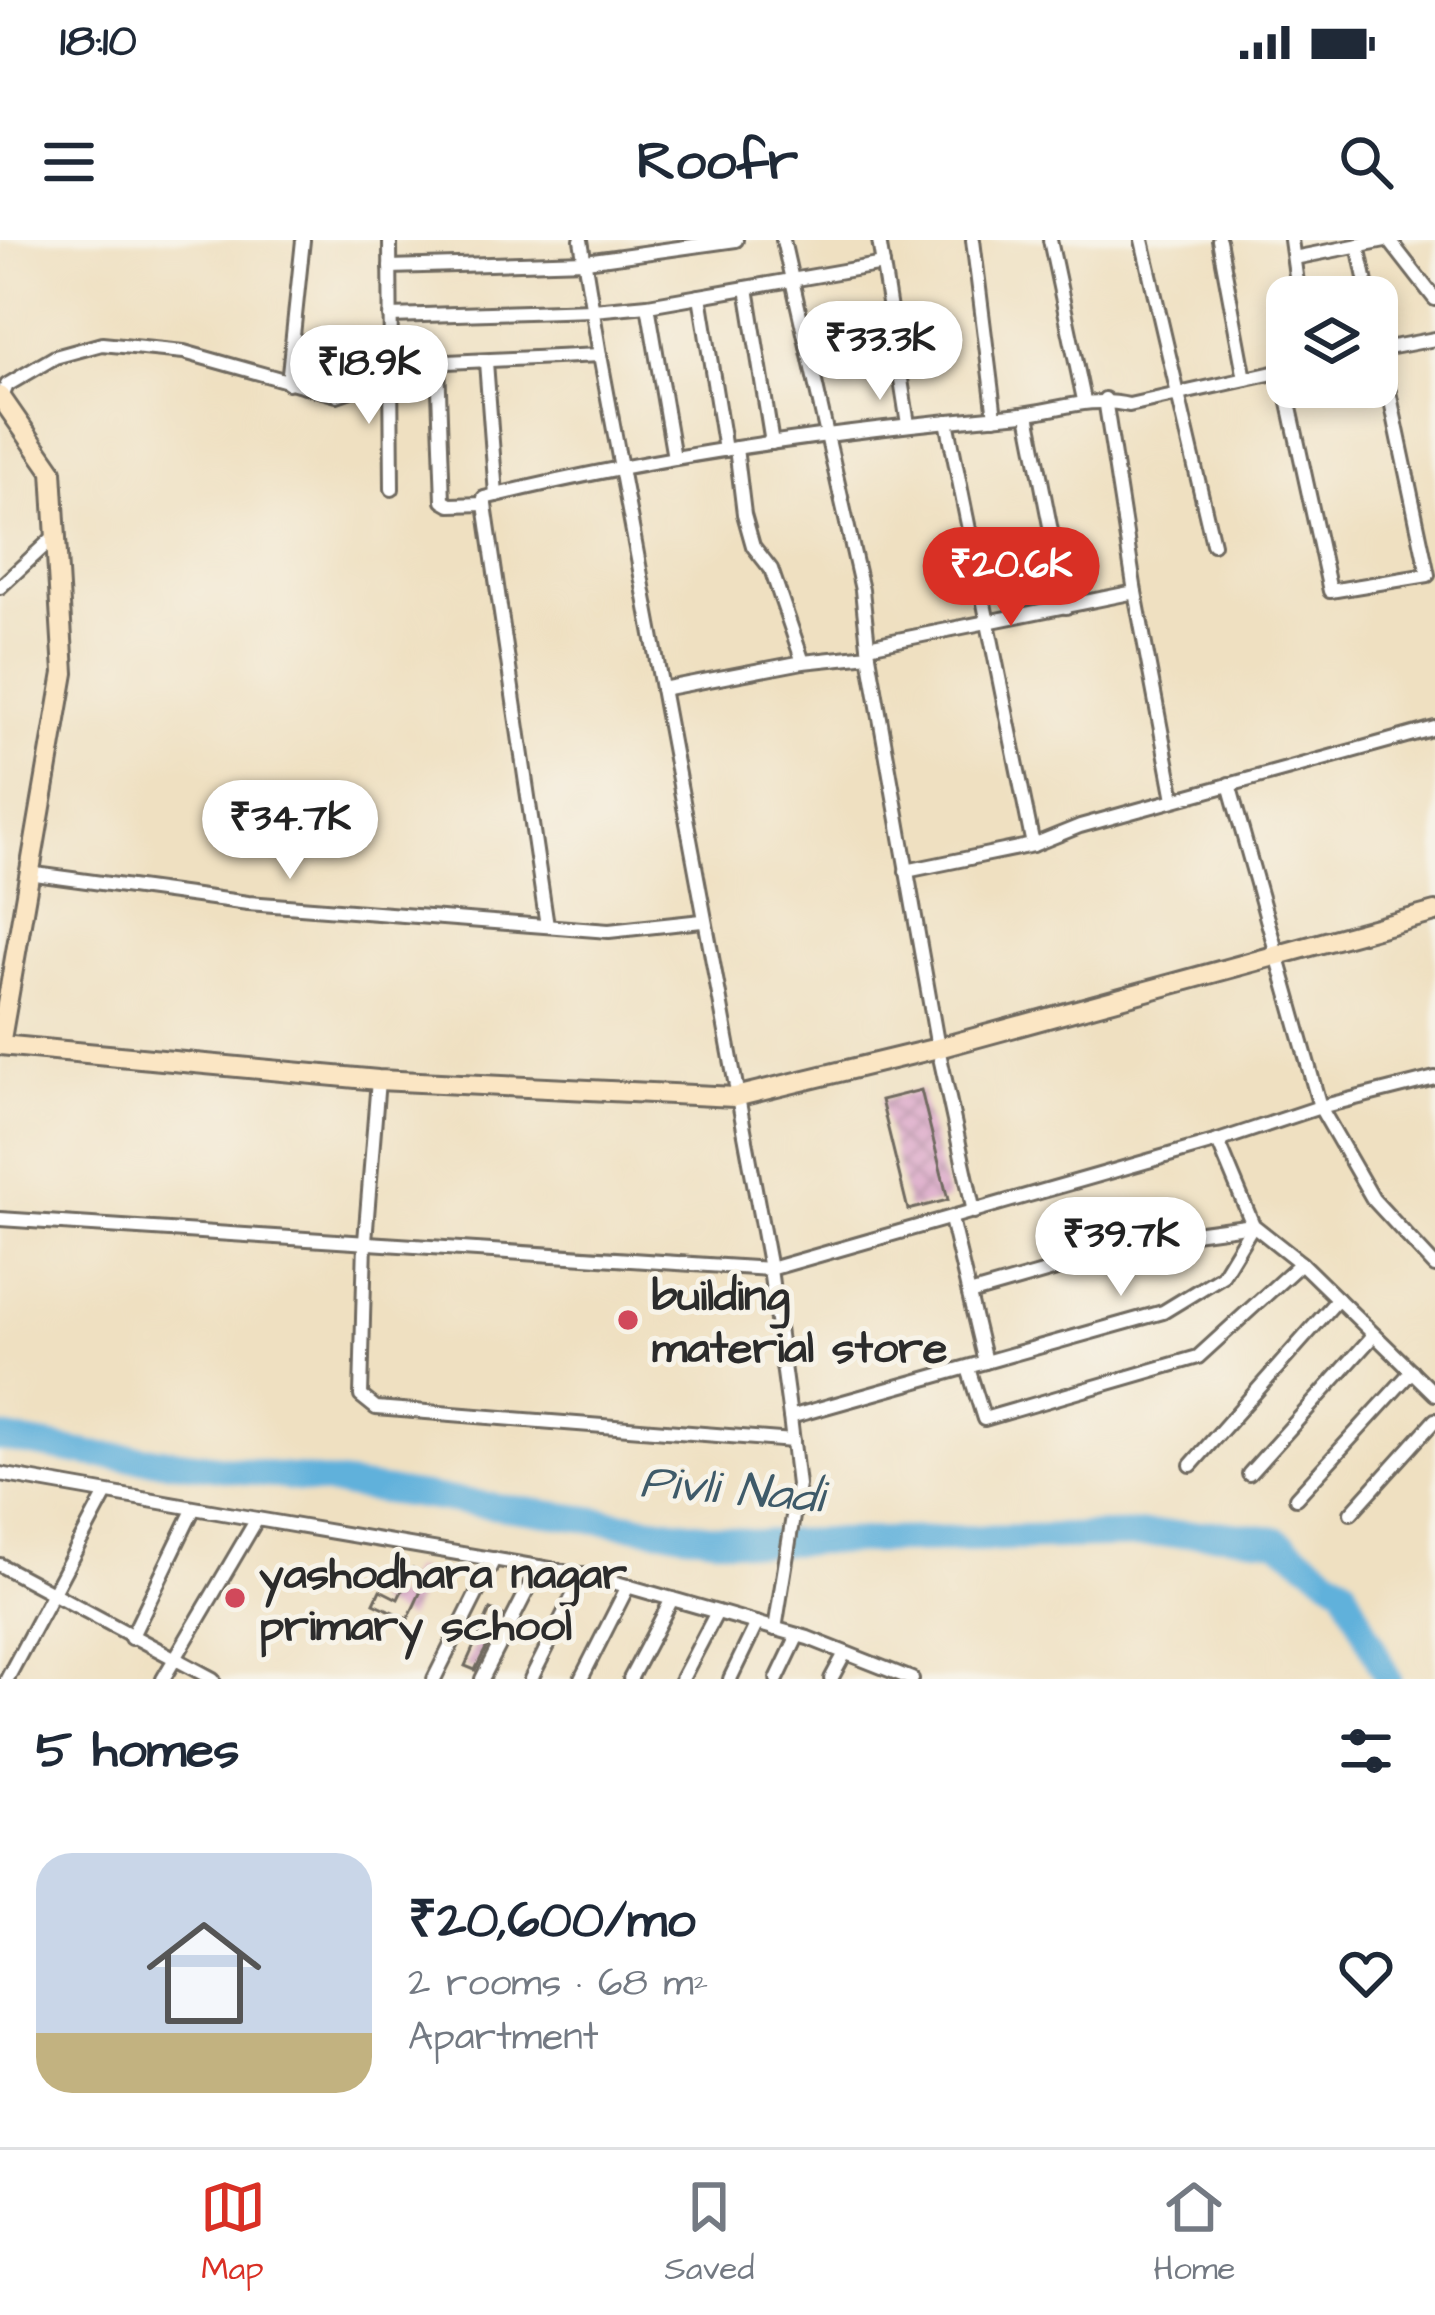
<!DOCTYPE html>
<meta charset="utf-8">
<style>
:root{--surface:#fff;--page:#f6f6f7;--text:#1f2937;--muted:#747a83;--line:#e0e1e3;--accent:#d93025}
body{margin:0;font-family:"Architects Daughter",sans-serif;background:var(--page);color:var(--text);height:100vh;display:flex;flex-direction:column;font-size:45px;white-space:nowrap}
*{box-sizing:border-box;margin:0}
p{font-size:39px;color:var(--muted)}
.icon{flex:none;width:66px;height:66px;fill:none;stroke:currentColor;stroke-width:2;stroke-linecap:round;stroke-linejoin:round}
.map{position:relative;height:1439px;overflow:hidden}
.panel{display:flex;flex-direction:column;background:var(--surface);flex:1}
.panel>*{flex:none}
.tools{position:absolute;left:1266px;top:36px;display:grid;gap:24px}
.tools a{display:grid;place-items:center;width:132px;height:132px;border-radius:24px;background:var(--surface);box-shadow:0 6px 18px #0003;font-size:60px}
.price{position:absolute;translate:-50% -102px;padding:0 27px;border-radius:42px;background:#fff;color:#222;font-size:39px;line-height:78px;filter:drop-shadow(0 3px 6px #0008)}
.price::after{content:'';position:absolute;left:50%;top:72px;width:36px;height:27px;margin-left:-18px;background:inherit;clip-path:polygon(0 0,100% 0,50% 100%)}
.price.current{background:var(--accent);color:#fff}
ul{padding:0;list-style:none}
li{display:flex;align-items:center;gap:36px;height:300px;padding:0 36px}
li+li{border-top:3px solid var(--line)}
li span{display:grid;place-items:center;flex:none;width:336px;height:240px;border-radius:36px;color:#555}
li>.icon{margin-inline-start:auto}
span .icon{width:144px;height:144px;fill:#fffc;stroke-width:1}
li b{font-size:51px}
h2{display:flex;justify-content:space-between;align-items:center;height:144px;padding:0 36px;font-size:51px}
.status{display:flex;justify-content:space-between;align-items:center;height:84px;padding:0 60px;background:var(--surface);direction:ltr}
.status svg{height:33px;fill:currentColor}
header{display:flex;justify-content:space-between;align-items:center;height:156px;padding:0 36px;background:var(--surface);font-size:54px;font-weight:700}
.dock{display:flex;justify-content:space-around;align-items:center;height:168px;border-top:3px solid var(--line);background:var(--surface);font-size:33px;color:var(--muted)}
.dock a{display:grid;justify-items:center;gap:6px}
.dock .current{color:var(--accent)}
.map>svg:first-child{display:block}
.lines{fill:none;stroke-linecap:round;stroke-linejoin:round}
.river{stroke:#60b1db;stroke-width:27}
.building{fill:url(#building-cross-hatch)}
.street-casing{stroke:#706a60;stroke-width:18}
.secondary-casing{stroke:#706a60;stroke-width:24}
.street{stroke:#fff;stroke-width:12}
.secondary{stroke:#fbe6c4;stroke-width:18}
.poi-dot{fill:#d1495b;stroke:#f7f3e8;stroke-width:4.5}
.labels{text-anchor:middle;stroke-width:10;stroke-linejoin:round;paint-order:stroke}
.poi-label{font-size:45px;font-weight:bold;fill:#2b2b2b;stroke:#f7f3e8;text-anchor:start}
.water-label{font-size:48px;font-style:italic;fill:#3e5a69;stroke:#f7f3e8}
</style>
<div class="status"><b>18:10</b><svg viewBox="0 0 49 12"><path d="M0 12V9h3v3zM5 12V6h3v6zM10 12V3h3v9zM15 12V0h3v12zM26 1h20v11H26zM47 4h2v5h-2z"/></svg></div>
<header><svg class="icon" aria-label="menu" viewBox="0 0 24 24"><path d="M4 6h16M4 12h16M4 18h16"/></svg>Roofr<svg class="icon" aria-label="search" viewBox="0 0 24 24"><circle cx="10" cy="10" r="6"/><path d="M15 15l6 6"/></svg></header>
<div class="map">
<svg width="1435" height="1439" viewBox="0 0 1435 1439">
<defs>
<pattern id="building-cross-hatch" width="8" height="8" patternUnits="userSpaceOnUse" patternTransform="scale(3)"><rect width="8" height="8" fill="#daa3c7"/><path d="M0 0l8 8M0 8l8-8" fill="none" stroke="#b185a2"/></pattern>
</defs>
<rect width="100%" height="100%" fill="#f7f3e8"/>
<filter id="ink" filterUnits="userSpaceOnUse"><feTurbulence type="fractalNoise" baseFrequency=".00833" numOctaves="2"/><feDisplacementMap in="SourceGraphic" scale="24" xChannelSelector="R" yChannelSelector="G"/><feConvolveMatrix kernelMatrix="1 2 1 2 8 2 1 2 1" color-interpolation-filters="sRGB"/></filter>
<filter id="wash" filterUnits="userSpaceOnUse"><feTurbulence type="fractalNoise" baseFrequency=".004" numOctaves="4" result="noise"/><feDisplacementMap in="SourceGraphic" scale="48" xChannelSelector="R" yChannelSelector="G"/><feGaussianBlur stdDeviation="2.7" result="paint"/><feColorMatrix in="noise" values="0 0 0 0 0 0 0 0 0 0 0 0 0 0 0 0 0 1.4 0 .05"/><feComposite in="paint" operator="in"/></filter>
<g filter="url(#wash)">
<rect width="100%" height="100%" fill="#efe0c1"/>
<g class="lines">
<path class="river" d="M0,1198L96,1215L171,1221L758,1303L1220,1293L1277,1300L1344,1347L1388,1439"/>
</g>
<g id="blocks">
<g class="building">
<path d="M921,850L948,960L908,970L881,860Z"/>
<path d="M413,1328L428,1336L408,1379L374,1363L380,1350L398,1359Z"/>
<path d="M490,1370L503,1375L475,1430L465,1426Z"/>
</g>
</g>
</g>
<g filter="url(#ink)">
<use href="#blocks" fill-opacity="0" stroke="#706a60" stroke-width="3"/>
<g class="lines">
<g class="street-casing">
<g id="street">
<path d="M390,0L392,249"/>
<path d="M581,0L600,115"/>
<path d="M783,0L862,350L869,415L803,422"/>
<path d="M879,0L908,184"/>
<path d="M973,0L995,177"/>
<path d="M1050,0L1084,160"/>
<path d="M1142,0L1213,304"/>
<path d="M1219,0L1245,139"/>
<path d="M1291,0L1299,57"/>
<path d="M1389,0L1435,59"/>
<path d="M1358,5L1369,57"/>
<path d="M1294,18L1385,0"/>
<path d="M390,27L586,21L736,0"/>
<path d="M747,48L772,203"/>
<path d="M700,56L725,210"/>
<path d="M648,65L674,218"/>
<path d="M390,76L593,70L648,65L883,24"/>
<path d="M1377,110L1435,99"/>
<path d="M486,122L496,255"/>
<path d="M438,123L443,261L450,265L485,264"/>
<path d="M1282,131L1330,351L1428,335L1377,95"/>
<path d="M288,143L303,0"/>
<path d="M2,157L7,145L55,117L102,104L184,112L337,155L380,140L393,126L403,124L600,115L770,1029L790,1177L985,1122L951,979"/>
<path d="M1028,174L1066,367"/>
<path d="M947,181L1033,605"/>
<path d="M0,347L56,295"/>
<path d="M1135,352L1174,559"/>
<path d="M868,406L1135,352L1105,159"/>
<path d="M869,415L938,808L974,972"/>
<path d="M662,449L803,422L771,329L753,306L744,274L736,208"/>
<path d="M1229,544L1320,867L1373,959L1435,1026"/>
<path d="M906,631L1033,605L1080,586L1435,488"/>
<path d="M28,633L248,663L609,691L702,681"/>
<path d="M547,686L484,258C657,215 834,191 1012,175C1054,172 1087,155 1129,165L1287,130"/>
<path d="M378,840L365,1001L361,1156L376,1168L793,1201"/>
<path d="M1218,901L1253,985L1301,1023"/>
<path d="M0,979L770,1029L1218,901L1320,867L1435,838"/>
<path d="M969,1054L1172,996L1253,985"/>
<path d="M985,1122L1163,1072L1222,1036L1253,985"/>
<path d="M968,1128L984,1179L1198,1117L1301,1023L1435,1154"/>
<path d="M1191,1225L1338,1059"/>
<path d="M0,1234L257,1279"/>
<path d="M1249,1234L1374,1095"/>
<path d="M1296,1258L1412,1131"/>
<path d="M1351,1273L1435,1180"/>
<path d="M0,1325L213,1439"/>
<path d="M775,1389L798,1245L790,1177"/>
<path d="M131,1398L193,1270"/>
<path d="M7,1439L105,1255"/>
<path d="M163,1439L257,1279L592,1336L808,1398L912,1439"/>
<path d="M434,1439L494,1319"/>
<path d="M482,1439L539,1327"/>
<path d="M531,1439L584,1334"/>
<path d="M581,1439L628,1346"/>
<path d="M630,1439L672,1359"/>
<path d="M682,1439L717,1372"/>
<path d="M730,1439L757,1383"/>
<path d="M777,1439L798,1395"/>
<path d="M831,1439L845,1413"/>
</g>
</g>
<g class="secondary-casing">
<path id="secondary" d="M0,156L52,231L64,433L0,805L378,840L735,857L938,808L1435,672"/>
</g>
<use href="#street" class="street"/>
<use href="#secondary" class="secondary"/>
</g>
</g>
<g class="poi-dot">
<circle cx="628" cy="1080" r="12"/>
<circle cx="235" cy="1358" r="12"/>
</g>
<g class="labels">
<g class="poi-label">
<text x="652" y="1070">building<tspan x="652" dy="52">material store</tspan></text>
<text x="259" y="1348">yashodhara nagar<tspan x="259" dy="52">primary school</tspan></text>
</g>
<g class="water-label">
<text transform="translate(732 1247) rotate(5)" y="17">Pivli Nadi</text>
</g>
</g>
</svg>
<div class="tools">
<a><svg class="icon" aria-label="layers" viewBox="0 0 24 24"><path d="M12 4l9 5-9 5-9-5zM3 14l9 5 9-5"/></svg></a>
</div>
<b class="price" style="left:880px;top:163px">₹33.3K</b>
<b class="price" style="left:369px;top:187px">₹18.9K</b>
<b class="price current" style="left:1011px;top:389px">₹20.6K</b>
<b class="price" style="left:290px;top:642px">₹34.7K</b>
<b class="price" style="left:1121px;top:1059px">₹39.7K</b>
</div>
<section class="panel">
<h2>5 homes<svg class="icon" aria-label="filters" viewBox="0 0 24 24"><path d="M4 7h16M4 17h16"/><circle cx="9" cy="7" r="2"/><circle cx="15" cy="17" r="2"/></svg></h2>
<ul>
<li><span style="background:linear-gradient(#c9d6e8 75%,#c2b280 0)"><svg class="icon" aria-label="home" viewBox="0 0 24 24"><path d="M3 11l9-7 9 7M6 9v11h12V9"/></svg></span><div><b>₹20,600/mo</b><p>2 rooms · 68 m²</p><p>Apartment</p></div><svg class="icon" aria-label="heart" viewBox="0 0 24 24"><path d="M12 20l-8-8c-3-5 5-10 8-4 3-6 11-1 8 4z"/></svg></li>
</ul>
</section>
<nav class="dock">
<a class="current"><svg class="icon" aria-label="map" viewBox="0 0 24 24"><path d="M3 6l6-2 6 2 6-2v14l-6 2-6-2-6 2zM9 4v14M15 6v14"/></svg>Map</a>
<a><svg class="icon" aria-label="saved" viewBox="0 0 24 24"><path d="M7 4h10v16l-5-4-5 4z"/></svg>Saved</a>
<a><svg class="icon" aria-label="home" viewBox="0 0 24 24"><path d="M3 11l9-7 9 7M6 9v11h12V9"/></svg>Home</a>
</nav>
